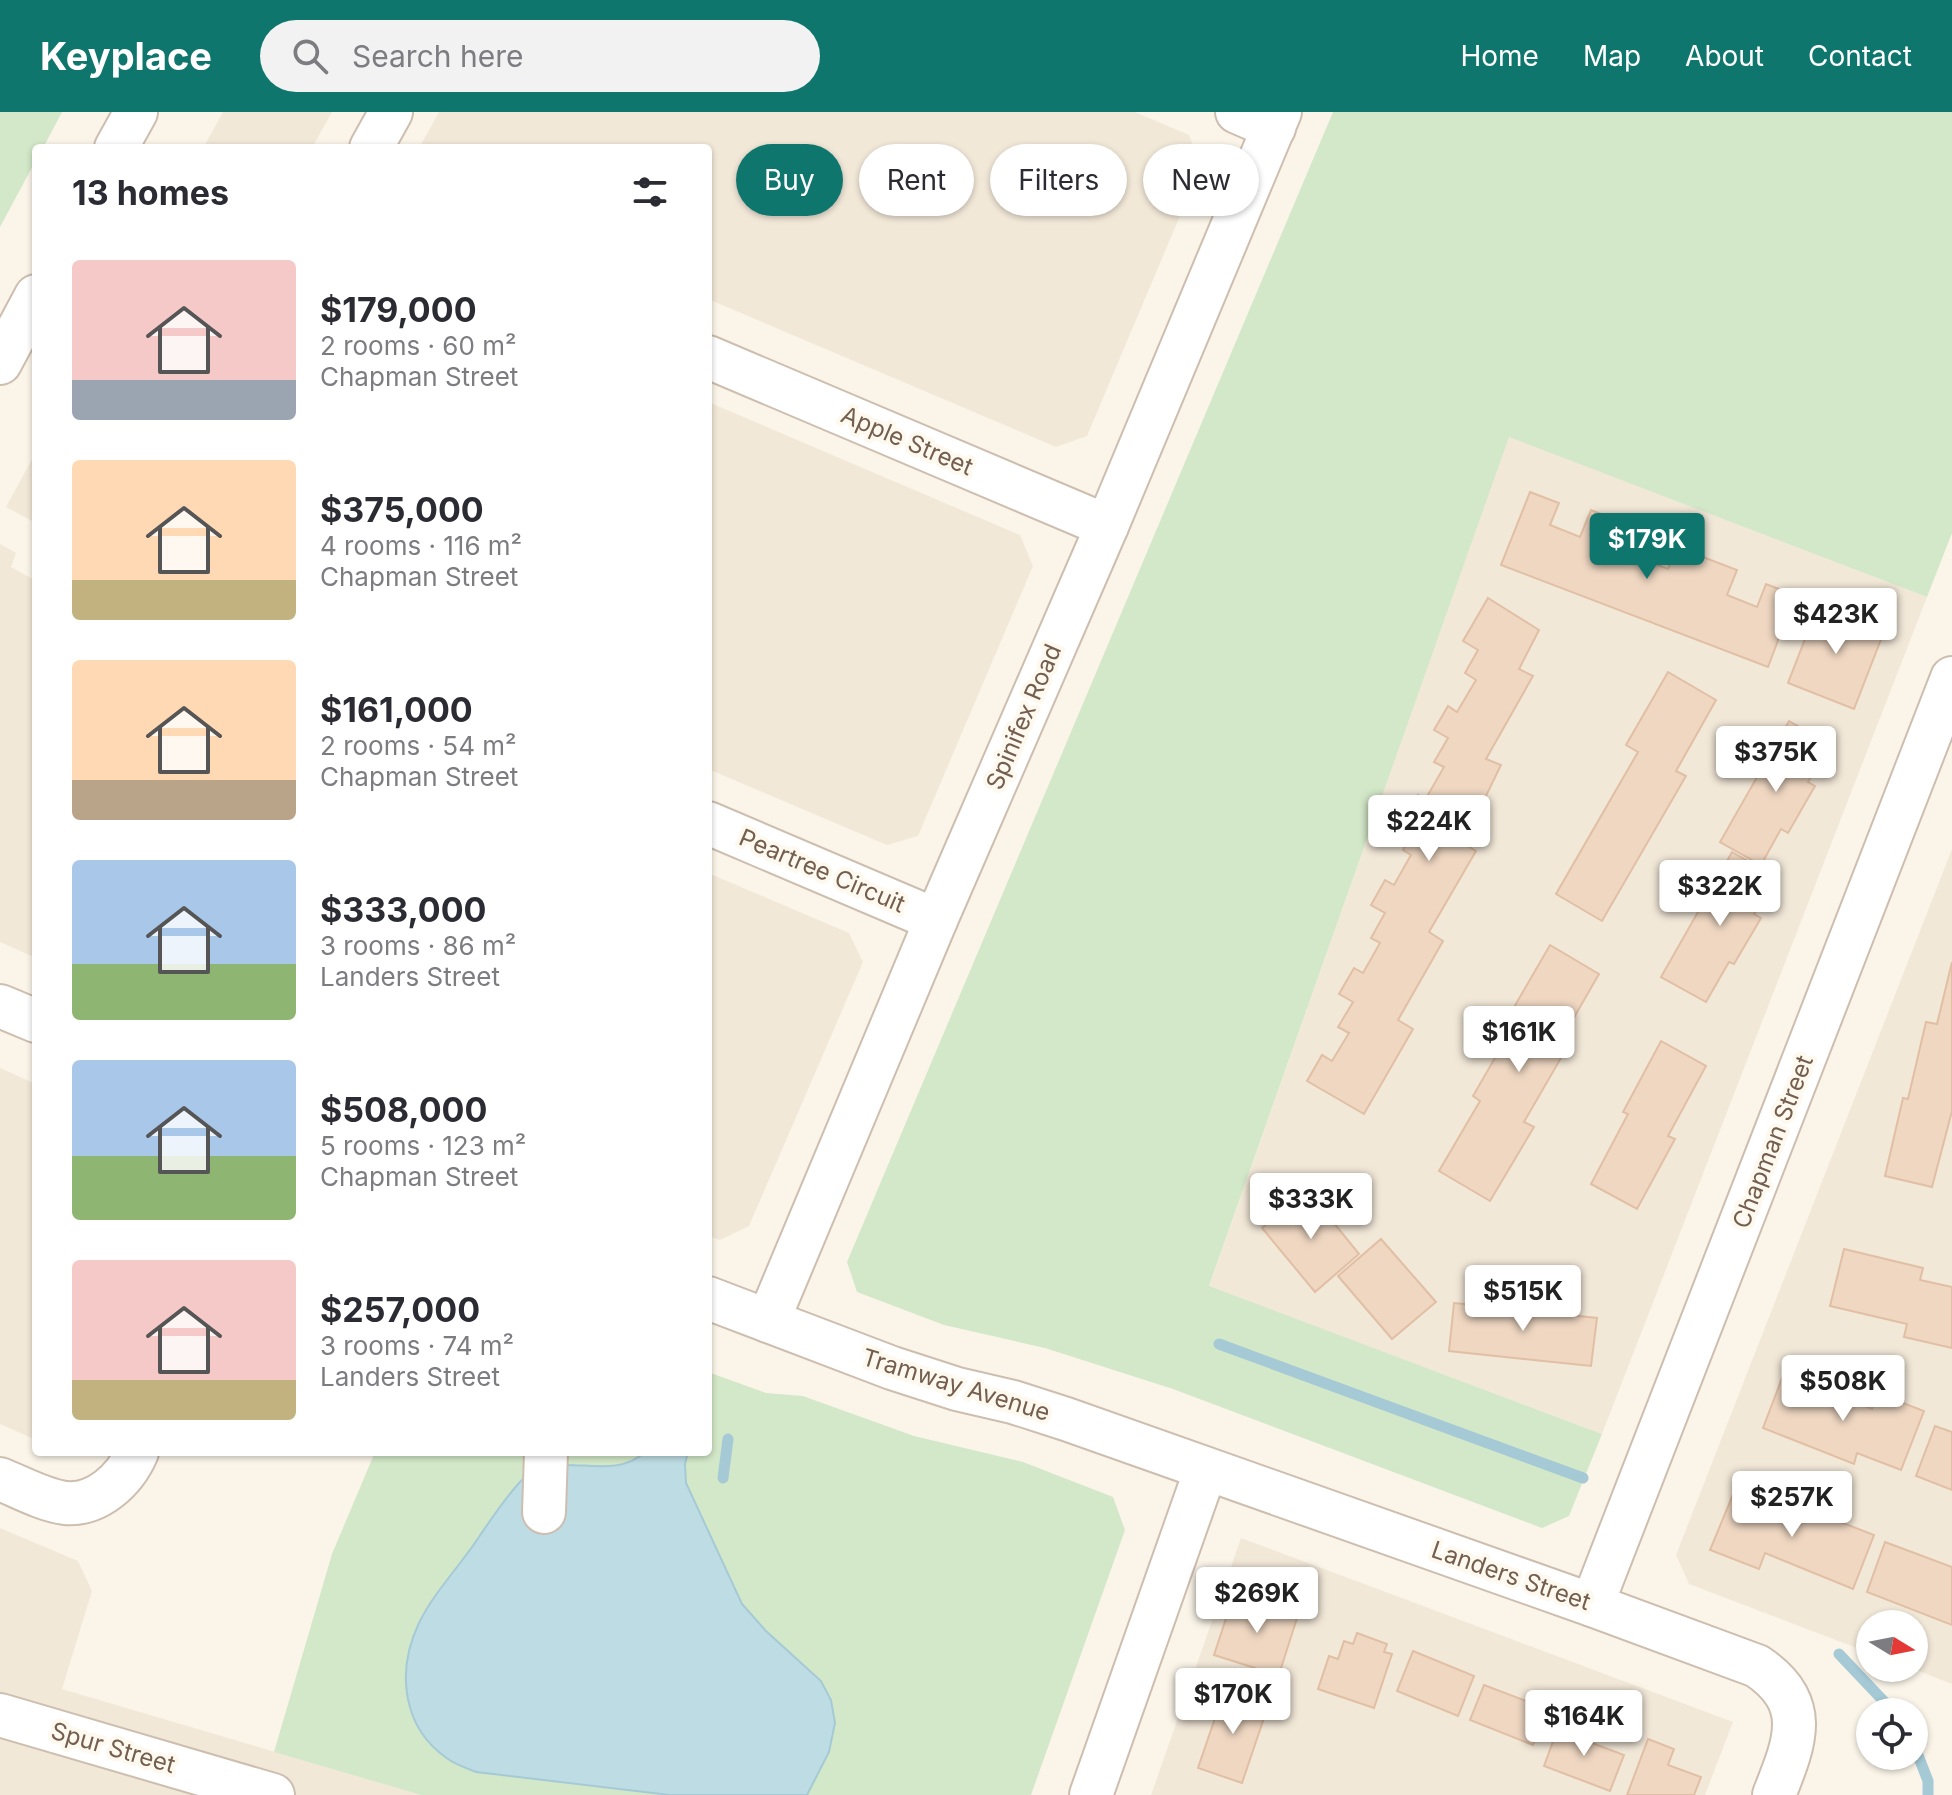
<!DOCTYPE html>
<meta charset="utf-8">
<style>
:root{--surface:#fff;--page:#f2f2f3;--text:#2b2b33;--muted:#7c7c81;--accent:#0f766e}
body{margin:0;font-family:Inter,sans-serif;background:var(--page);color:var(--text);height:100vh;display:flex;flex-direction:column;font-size:30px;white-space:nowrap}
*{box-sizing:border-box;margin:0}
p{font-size:26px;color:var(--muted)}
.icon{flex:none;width:44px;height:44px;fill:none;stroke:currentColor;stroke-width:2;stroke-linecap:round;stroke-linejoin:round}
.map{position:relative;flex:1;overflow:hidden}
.sheet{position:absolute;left:32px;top:32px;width:680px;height:1312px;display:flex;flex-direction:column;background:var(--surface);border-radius:8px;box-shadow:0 2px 6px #0004}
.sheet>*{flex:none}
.banner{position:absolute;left:736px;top:32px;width:760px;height:72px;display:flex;gap:16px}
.needle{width:52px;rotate:100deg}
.fabs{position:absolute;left:1856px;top:1498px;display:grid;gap:16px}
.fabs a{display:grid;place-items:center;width:72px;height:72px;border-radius:50%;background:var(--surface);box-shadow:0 2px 6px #0004;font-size:40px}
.price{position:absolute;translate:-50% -68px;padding:0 18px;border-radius:8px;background:#fff;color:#222;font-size:26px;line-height:52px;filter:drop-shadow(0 2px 4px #0008)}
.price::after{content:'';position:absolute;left:50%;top:48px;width:24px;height:18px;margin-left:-12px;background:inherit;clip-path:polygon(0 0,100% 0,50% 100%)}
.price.active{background:var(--accent);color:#fff}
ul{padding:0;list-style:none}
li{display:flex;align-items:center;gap:24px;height:200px;padding:0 40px}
li span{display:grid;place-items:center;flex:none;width:224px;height:160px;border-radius:8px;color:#555}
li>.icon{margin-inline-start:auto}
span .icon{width:96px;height:96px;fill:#fffc;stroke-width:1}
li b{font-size:34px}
h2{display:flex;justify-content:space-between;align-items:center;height:96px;padding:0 40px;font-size:34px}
.chip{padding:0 28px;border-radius:36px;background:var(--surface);box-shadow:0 2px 6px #0004;font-size:28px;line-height:72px}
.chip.active{background:var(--accent);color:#fff}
header{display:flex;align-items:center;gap:48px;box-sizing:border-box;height:112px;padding:0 40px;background:var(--accent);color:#fff}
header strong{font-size:38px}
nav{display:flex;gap:44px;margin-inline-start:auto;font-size:28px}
.search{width:560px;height:72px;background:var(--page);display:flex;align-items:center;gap:20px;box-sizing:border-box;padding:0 28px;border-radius:44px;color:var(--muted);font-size:30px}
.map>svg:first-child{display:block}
.residential{fill:#f2e8d8}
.green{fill:#d3e8c8}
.water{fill:#bedce4;stroke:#a5cad5;stroke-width:2}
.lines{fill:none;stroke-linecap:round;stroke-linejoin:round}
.stream{stroke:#a5cad5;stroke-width:11}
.building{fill:#efd7c2;stroke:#e1bfa4;stroke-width:2}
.minor-casing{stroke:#cdbeaf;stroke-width:46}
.minor{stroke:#fff;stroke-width:42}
.labels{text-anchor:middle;stroke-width:8;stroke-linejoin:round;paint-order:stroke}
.street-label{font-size:24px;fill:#745e4e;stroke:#fef9ef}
</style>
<header>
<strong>Keyplace</strong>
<div class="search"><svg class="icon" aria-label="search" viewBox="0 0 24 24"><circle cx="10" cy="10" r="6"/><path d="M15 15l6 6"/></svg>Search here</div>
<nav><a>Home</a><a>Map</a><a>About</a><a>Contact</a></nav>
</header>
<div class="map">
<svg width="1952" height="1683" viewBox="0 0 1952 1683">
<rect width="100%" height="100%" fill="#fbf5e9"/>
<g class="residential">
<path d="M223,0H332L312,36H203Z"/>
<path d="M439,0H1135L1189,23L1201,54L1087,324L1056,335L708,187V36H419Z"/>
<path d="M708,290L1020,423L1033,454L918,724L887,733L708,657Z"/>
<path d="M1509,324L1927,485L1602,1322L1209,1175Z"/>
<path d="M36,340V411L6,395Z"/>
<path d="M0,432L16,441L11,455L36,469V846L0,830Z"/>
<path d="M1952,737V1572L1911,1556H1914V1512H1870V1541L1689,1472L1676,1443Z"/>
<path d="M708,761L849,821L863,850L749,1114L720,1128L708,1124Z"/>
<path d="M0,956L36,972V1328L0,1312Z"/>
<path d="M0,1416L78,1449L92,1479L62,1577L421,1683H0Z"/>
<path d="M1241,1426L1733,1610L1705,1683H1151Z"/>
</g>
<g class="green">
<path d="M0,0H62L43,36H36V48L0,115Z"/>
<path d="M1333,0H1952V421L1927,485L1509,325L1209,1174L1602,1322L1569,1404L1542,1416L1173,1277L1045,1236L944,1213L857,1180L847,1150Z"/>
<path d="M708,1260L766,1281L803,1284L914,1324L1023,1350L1113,1385L1125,1418L1031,1683H421L274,1640L332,1442L375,1340H708Z"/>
</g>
<path class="water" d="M645,1340H688L685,1352L686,1371L742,1492L766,1519L821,1569L831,1588L835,1611L829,1640L807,1683H670L476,1660C467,1656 456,1653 448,1647C402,1616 396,1559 419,1511C432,1484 455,1459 472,1435C484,1418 516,1368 533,1359C570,1342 613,1369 645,1340Z"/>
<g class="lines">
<g class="stream">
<path d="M1219,1232L1583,1366"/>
<path d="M723,1366L728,1327"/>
<path d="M1839,1542L1894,1600"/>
<path d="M1914,1633L1928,1669V1683"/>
</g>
</g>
<g class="building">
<path d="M1530,380L1559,391L1550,413L1580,425L1591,398L1652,422L1642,447L1668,457L1677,435L1737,458L1727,483L1757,495L1766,472L1795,483L1768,555L1501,453Z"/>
<path d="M1488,486L1539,518L1519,557L1533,564L1486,647L1501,653L1463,731L1476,739L1429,820L1443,829L1398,908L1413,917L1364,1002L1307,969L1322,943L1332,949L1349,921L1338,915L1353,890L1339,882L1354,856L1363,861L1380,831L1371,826L1385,801L1371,793L1385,768L1394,773L1411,743L1403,738L1417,713L1404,705L1418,683L1425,688L1444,655L1434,650L1448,626L1434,618L1448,594L1457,600L1476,568L1465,561L1478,538L1463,529Z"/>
<path d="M1819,491L1885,517L1854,597L1788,571Z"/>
<path d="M1668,560L1716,588L1676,659L1686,664L1602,809L1556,782L1638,640L1626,633Z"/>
<path d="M1789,609L1829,632L1808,670L1815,674L1788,721L1781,717L1761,753L1720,730Z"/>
<path d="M1732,740L1776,765L1754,802L1761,806L1734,852L1729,850L1706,890L1661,865Z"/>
<path d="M1550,833L1599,862L1557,935L1565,939L1524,1010L1534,1015L1490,1089L1439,1059L1480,989L1473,984L1514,913L1506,909Z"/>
<path d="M1952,850V999L1932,1075L1885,1064L1903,986L1908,987L1926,910L1937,912Z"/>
<path d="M1661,929L1706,954L1668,1024L1675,1027L1637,1097L1591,1072L1628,1002L1623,1000Z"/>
<path d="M1308,1079L1359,1142L1315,1180L1262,1116Z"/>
<path d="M1381,1127L1436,1190L1392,1227L1338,1164Z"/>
<path d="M1844,1137L1923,1156L1920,1168L1952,1175V1236L1904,1225L1907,1212L1830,1194Z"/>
<path d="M1497,1188L1550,1194V1201L1597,1206L1591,1254L1449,1239L1454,1191L1497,1195Z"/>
<path d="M1784,1261L1872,1297L1877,1281L1924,1299L1901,1358L1857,1341L1854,1352L1763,1316Z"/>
<path d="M1935,1314L1952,1320V1378L1916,1364Z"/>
<path d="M1734,1380L1780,1398L1784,1388L1874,1423L1853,1477L1765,1441L1759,1457L1710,1438Z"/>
<path d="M1885,1430L1952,1455V1513L1867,1480Z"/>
<path d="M1236,1476L1282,1490L1280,1497L1298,1503L1275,1575L1251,1568L1255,1556L1214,1543Z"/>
<path d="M1357,1521L1387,1532L1384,1540L1392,1542L1374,1596L1318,1577L1329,1544L1338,1547L1344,1529L1353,1532Z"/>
<path d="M1413,1539L1474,1564L1458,1604L1397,1579Z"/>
<path d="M1484,1573L1547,1597L1533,1633L1470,1608Z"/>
<path d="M1226,1574L1252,1583L1249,1594L1266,1600L1242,1671L1198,1656Z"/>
<path d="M1573,1613L1595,1622L1592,1631L1624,1643L1610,1679L1544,1654L1558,1616L1570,1621Z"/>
<path d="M1648,1627L1674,1637L1668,1653L1701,1665L1694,1683H1627Z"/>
</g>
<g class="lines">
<g class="minor-casing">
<g id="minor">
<path d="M1237,0L1274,16"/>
<path d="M116,36L136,0"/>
<path d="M371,36L391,0"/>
<path d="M708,245L1107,414"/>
<path d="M0,251L36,184"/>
<path d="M708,711L936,808"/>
<path d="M0,894L36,909"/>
<path d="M708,1186L892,1256L957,1277L1013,1290L1066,1307L1592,1493L1757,1554C1812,1591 1795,1630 1774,1683"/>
<path d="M768,1209L936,808L1107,414L1280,0"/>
<path d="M0,1367C20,1375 43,1388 65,1391C97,1394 125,1368 137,1340"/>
<path d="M544,1400L546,1340"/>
<path d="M1592,1493L1952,566"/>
<path d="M0,1603L273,1683"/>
<path d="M1091,1683L1206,1357"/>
</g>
</g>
<use href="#minor" class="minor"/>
</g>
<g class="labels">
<g class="street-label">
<text transform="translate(907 329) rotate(23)" y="8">Apple Street</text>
<text transform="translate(1024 605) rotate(-67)" y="8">Spinifex Road</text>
<text transform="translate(822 759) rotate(23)" y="8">Peartree Circuit</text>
<text transform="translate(1773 1030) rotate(-69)" y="8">Chapman Street</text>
<text transform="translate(956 1273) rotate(17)" y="8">Tramway Avenue</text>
<text transform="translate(1511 1464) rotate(19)" y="8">Landers Street</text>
<text transform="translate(113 1636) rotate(16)" y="8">Spur Street</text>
</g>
</g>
</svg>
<div class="fabs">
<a><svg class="needle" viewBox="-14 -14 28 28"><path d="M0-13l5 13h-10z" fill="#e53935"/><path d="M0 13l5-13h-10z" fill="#7c7c81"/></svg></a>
<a><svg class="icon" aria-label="locate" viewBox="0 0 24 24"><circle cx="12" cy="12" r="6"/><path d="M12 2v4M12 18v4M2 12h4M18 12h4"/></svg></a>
</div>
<b class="price active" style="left:1647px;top:469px">$179K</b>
<b class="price" style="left:1836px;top:544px">$423K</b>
<b class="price" style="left:1776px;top:682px">$375K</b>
<b class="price" style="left:1429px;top:751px">$224K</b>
<b class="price" style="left:1720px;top:816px">$322K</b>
<b class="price" style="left:1519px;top:962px">$161K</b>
<b class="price" style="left:1311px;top:1129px">$333K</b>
<b class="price" style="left:1523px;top:1221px">$515K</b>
<b class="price" style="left:1843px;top:1311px">$508K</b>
<b class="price" style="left:1792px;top:1427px">$257K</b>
<b class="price" style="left:1257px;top:1523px">$269K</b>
<b class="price" style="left:1233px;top:1624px">$170K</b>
<b class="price" style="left:1584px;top:1646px">$164K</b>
<div class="banner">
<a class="chip active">Buy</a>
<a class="chip">Rent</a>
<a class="chip">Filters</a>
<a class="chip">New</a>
</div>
<section class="sheet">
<h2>13 homes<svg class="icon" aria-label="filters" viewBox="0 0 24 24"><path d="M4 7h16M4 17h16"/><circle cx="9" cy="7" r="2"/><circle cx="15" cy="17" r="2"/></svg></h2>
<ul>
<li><span style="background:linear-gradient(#f6c9c9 75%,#9aa5b1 0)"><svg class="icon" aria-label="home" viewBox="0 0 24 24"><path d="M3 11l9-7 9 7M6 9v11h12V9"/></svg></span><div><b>$179,000</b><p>2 rooms · 60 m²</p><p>Chapman Street</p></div></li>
<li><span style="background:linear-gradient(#ffd9b3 75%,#c2b280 0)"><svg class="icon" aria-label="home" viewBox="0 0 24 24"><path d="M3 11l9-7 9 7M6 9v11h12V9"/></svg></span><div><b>$375,000</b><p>4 rooms · 116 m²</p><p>Chapman Street</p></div></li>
<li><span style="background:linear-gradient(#ffd9b3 75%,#b9a48a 0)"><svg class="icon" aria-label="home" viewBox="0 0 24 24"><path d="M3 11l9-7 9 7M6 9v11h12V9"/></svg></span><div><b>$161,000</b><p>2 rooms · 54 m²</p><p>Chapman Street</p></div></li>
<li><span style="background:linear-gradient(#a9c7e8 65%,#8fb573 0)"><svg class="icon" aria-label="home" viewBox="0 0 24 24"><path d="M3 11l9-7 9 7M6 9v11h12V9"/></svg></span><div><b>$333,000</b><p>3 rooms · 86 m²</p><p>Landers Street</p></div></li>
<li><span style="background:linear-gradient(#a9c7e8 60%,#8fb573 0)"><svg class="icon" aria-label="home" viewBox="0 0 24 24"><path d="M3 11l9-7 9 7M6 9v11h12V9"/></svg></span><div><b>$508,000</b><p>5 rooms · 123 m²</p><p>Chapman Street</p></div></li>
<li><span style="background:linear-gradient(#f6c9c9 75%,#c2b280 0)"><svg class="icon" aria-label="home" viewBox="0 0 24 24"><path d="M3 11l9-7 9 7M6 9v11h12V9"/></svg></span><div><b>$257,000</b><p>3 rooms · 74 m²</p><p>Landers Street</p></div></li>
</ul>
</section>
</div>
